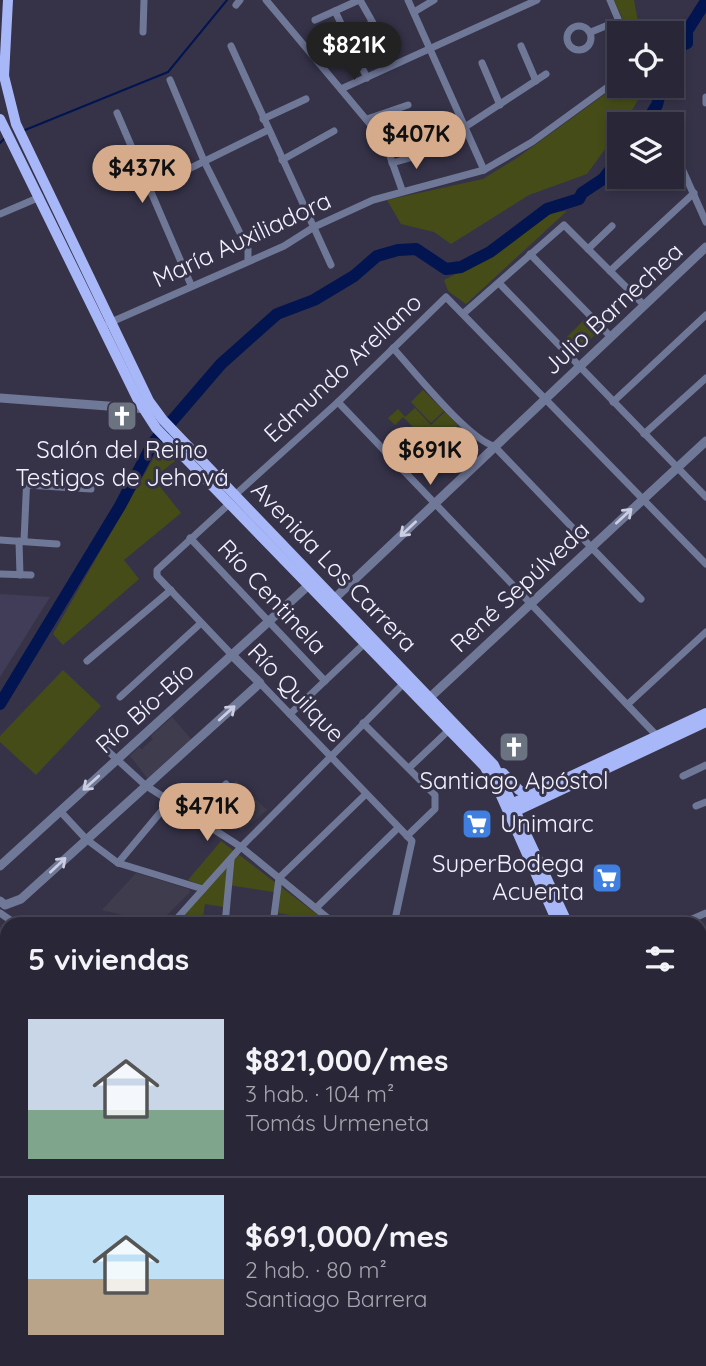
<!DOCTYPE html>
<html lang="es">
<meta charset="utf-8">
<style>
:root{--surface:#282637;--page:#343242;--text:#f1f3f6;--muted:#a5a5ad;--line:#444352;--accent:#d6ab8b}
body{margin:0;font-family:Quicksand,sans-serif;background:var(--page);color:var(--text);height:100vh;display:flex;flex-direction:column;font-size:26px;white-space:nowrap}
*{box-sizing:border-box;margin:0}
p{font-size:23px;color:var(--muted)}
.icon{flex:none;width:38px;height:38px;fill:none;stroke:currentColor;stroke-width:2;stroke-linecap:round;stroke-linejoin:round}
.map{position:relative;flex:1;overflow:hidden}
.drawer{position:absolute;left:0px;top:917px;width:707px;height:450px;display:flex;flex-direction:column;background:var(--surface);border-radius:21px 21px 0 0;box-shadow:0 4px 10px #0003,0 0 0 2px var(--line)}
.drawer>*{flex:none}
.tools{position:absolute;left:607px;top:21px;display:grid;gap:14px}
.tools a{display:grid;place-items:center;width:77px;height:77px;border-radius:0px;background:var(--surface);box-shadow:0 4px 10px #0003,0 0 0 2px var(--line);font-size:35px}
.price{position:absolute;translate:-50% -60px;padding:0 16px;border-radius:24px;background:var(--accent);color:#111;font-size:23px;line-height:46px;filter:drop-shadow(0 2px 4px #0008)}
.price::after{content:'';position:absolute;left:50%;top:42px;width:21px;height:16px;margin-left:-10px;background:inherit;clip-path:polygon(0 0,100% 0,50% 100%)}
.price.active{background:#222;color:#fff}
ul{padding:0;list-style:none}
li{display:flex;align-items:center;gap:21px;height:175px;padding:0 28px}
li+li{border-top:2px solid var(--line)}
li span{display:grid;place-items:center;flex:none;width:196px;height:140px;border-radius:0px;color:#555}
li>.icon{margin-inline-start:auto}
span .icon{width:84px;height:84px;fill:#fffc;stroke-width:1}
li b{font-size:30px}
h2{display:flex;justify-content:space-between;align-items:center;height:84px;padding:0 28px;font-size:30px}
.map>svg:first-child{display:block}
.built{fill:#413d58}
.education{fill:#3e3c4d}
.green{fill:#464c18}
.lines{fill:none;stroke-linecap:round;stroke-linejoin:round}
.stream{stroke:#021550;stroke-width:2}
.canal{stroke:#021550;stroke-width:7}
.river{stroke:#021550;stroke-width:12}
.minor{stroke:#707898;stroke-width:7}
.tertiary{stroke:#707898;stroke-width:9}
.primary{stroke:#a8b7f8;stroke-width:10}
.oneway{stroke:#cbcde0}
.labels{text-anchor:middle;stroke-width:6;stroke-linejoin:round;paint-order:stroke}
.street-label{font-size:24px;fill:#f2f1ff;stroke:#363349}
.poi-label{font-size:24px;fill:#f2f1ff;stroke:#363349}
</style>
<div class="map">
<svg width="706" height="1366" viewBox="0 0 706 1366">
<rect width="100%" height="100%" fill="#363349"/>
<path class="built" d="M0,594L50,597L0,677Z"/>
<g class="education">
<path d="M172,717L192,740L148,779L130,756L139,747L142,749L153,739L151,736Z"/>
<path d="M236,780L267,810L242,831L210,809Z"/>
<path d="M136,873L189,889L190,892L158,924L102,910Z"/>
</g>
<g class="green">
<path d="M614,0H634L640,33H629Z"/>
<path d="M619,84L646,86L624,124H620L619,130L587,174L529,195L451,244L434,232L401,224L387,200L483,179L517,158Z"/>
<path d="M567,211L466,304L448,291L444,280L490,257L552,213Z"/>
<path d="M587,317L600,330L576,353L564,340Z"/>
<path d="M423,390L444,411L431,423L411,402Z"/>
<path d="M415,408L431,425L445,412L458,425L439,444L426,430L413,442L409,439L417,431L403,417L395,425L388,418L398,409L405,417Z"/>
<path d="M160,447L175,461L153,478L181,513L124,560L139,579L63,645L53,634Z"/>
<path d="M63,670L101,706L36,775L0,742V736Z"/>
<path d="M221,841L318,915L317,924H300L301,917L278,913L280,893L228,885L224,907L205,904L202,924H175L207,887L188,880Z"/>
</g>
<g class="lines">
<g class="stream">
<path d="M25,130L168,72L227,0"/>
<path d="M0,143L4,139"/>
<path d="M700,1165L706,1175"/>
</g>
<g class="canal">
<path d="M700,1029L706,1022"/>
<path d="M0,1096H7"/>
</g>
<g class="river">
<path d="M672,53L674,49L687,43V31L706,1"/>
<path d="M645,124L657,105L662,86"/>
<path d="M0,704L120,506L153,443L221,364L277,314L314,300L354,276L377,256L398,250L416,249L446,269L461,267L490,252L547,209L579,199L582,193L603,179L620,158"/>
</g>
<g class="minor">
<path d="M266,0L385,142L402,190"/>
<path d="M359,0L335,11L367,78"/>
<path d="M408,0L484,170"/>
<path d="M610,0L624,33"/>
<path d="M236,5L240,0"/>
<path d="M414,12L434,0"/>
<path d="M315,20L335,11"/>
<circle cx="579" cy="38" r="12"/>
<path d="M143,32L144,0"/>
<path d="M591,32L618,21"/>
<path d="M348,35L373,23L360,0"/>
<path d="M231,46L331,265"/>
<path d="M521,46L536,81"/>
<path d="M482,63L500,105"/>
<path d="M170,80L204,161L248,249V259"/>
<path d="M341,89L537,0"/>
<path d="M706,97V103"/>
<path d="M117,113L191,285"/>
<path d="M263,119L306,99"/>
<path d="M367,119L408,105"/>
<path d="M465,127L546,74"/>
<path d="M672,146L706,222"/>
<path d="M282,160L334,131"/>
<path d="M392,163L431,152"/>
<path d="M150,188L268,130"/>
<path d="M0,214L40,197"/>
<path d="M588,249L612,226"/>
<path d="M530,254L611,337"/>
<path d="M610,271L694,193"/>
<path d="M499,283L706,497"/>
<path d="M464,313L564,225L644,305"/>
<path d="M109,323L284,246L314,227L373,200L484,170L532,142L620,78"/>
<path d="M393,348C414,371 468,439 494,446L641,599"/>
<path d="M338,402L659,738"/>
<path d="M613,402L706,315"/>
<path d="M644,434L706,378"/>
<path d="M26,485L91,489"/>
<path d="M235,495L338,402L446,297L706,564"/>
<path d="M229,504L157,570V576L232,655"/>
<path d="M190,538L325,681"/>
<path d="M0,540L57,544"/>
<path d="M19,541L20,575"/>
<path d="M24,541L27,475"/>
<path d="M0,574L31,575"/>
<path d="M87,661L171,590"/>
<path d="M260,683L412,841L394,924"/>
<path d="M120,697L201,623"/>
<path d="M628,704L706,632"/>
<path d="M290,714L365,643"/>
<path d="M363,723L435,795V809L407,836"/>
<path d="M98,742L145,785L241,847L335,924"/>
<path d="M409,768L449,730"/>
<path d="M683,776L706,765"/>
<path d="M696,806L706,802"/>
<path d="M60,811L86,839L118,863L203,889"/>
<path d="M192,817L226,784"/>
<path d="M118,863L169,802"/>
<path d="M316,908L398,828"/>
<path d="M0,913L16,924"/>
<path d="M172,924L241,847L404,683"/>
<path d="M225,924L231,859"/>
<path d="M273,924L279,878L366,794"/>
<path d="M681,924L706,913"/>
<path d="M700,953L706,951"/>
<path d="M700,970L706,983"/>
<path d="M0,1194L7,1193"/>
</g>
<g class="tertiary">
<path d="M0,398L148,409"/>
<path d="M335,598L706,247"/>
<path d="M425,702L706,441"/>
<path d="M0,866L312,582"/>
<path d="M0,901L5,905L21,899L260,683L232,655"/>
<path d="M700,1014H706"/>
<path d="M0,1285L7,1318"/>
<path d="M16,1360L17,1366"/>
</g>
<g class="primary">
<path d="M8,0L4,76L16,124L149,401L163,420L494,765L568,924"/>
<path d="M0,119L138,400L156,428L484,766L498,789L558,924"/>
<path d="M503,773L519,790L530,795"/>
<path d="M509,805L706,713"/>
<path d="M512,813L706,722"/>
<path d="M700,1178L706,1188"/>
</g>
</g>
<defs><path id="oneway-shaft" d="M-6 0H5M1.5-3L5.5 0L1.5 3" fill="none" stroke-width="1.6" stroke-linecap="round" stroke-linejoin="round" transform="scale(1.75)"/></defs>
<g class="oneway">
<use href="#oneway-shaft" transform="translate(624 516) rotate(-43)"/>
<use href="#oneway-shaft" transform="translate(408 529) rotate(137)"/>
<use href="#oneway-shaft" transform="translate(227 713) rotate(-42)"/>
<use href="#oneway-shaft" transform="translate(91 783) rotate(138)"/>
<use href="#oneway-shaft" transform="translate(58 865) rotate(-43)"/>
</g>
<defs>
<g id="church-square" transform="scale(1.575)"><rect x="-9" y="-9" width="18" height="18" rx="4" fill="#6b7280" stroke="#363349"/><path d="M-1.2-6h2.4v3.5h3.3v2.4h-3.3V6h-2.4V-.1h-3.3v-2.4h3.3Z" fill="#fff"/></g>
<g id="supermarket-square" transform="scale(1.575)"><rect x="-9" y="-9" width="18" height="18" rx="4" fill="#3f7fe0" stroke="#363349"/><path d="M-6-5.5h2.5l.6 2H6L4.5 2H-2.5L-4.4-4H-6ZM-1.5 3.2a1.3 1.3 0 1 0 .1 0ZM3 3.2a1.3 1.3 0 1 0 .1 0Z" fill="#fff"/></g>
</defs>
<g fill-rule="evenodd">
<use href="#church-square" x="122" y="416"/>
<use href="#church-square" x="514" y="747"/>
<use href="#supermarket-square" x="477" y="824"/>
<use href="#supermarket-square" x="607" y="878"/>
</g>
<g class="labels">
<g class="street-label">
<text transform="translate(242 240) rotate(-25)" y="8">María Auxiliadora</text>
<text transform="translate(613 309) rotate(-43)" y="8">Julio Barnechea</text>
<text transform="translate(343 368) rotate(-43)" y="8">Edmundo Arellano</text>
<text transform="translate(334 567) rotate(46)" y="8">Avenida Los Carrera</text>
<text transform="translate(520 587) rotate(-43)" y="8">René Sepúlveda</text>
<text transform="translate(272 597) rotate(47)" y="8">Río Centinela</text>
<text transform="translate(296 693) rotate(46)" y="8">Río Quilque</text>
<text transform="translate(145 708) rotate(-42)" y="8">Río Bío-Bío</text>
</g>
<g class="poi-label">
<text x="122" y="458">Salón del Reino<tspan x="122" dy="28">Testigos de Jehová</tspan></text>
<text x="514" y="789">Santiago Apóstol</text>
<text x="500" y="832" text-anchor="start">Unimarc</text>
<text x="584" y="872" text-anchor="end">SuperBodega<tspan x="584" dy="28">Acuenta</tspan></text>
</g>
</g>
</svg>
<div class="tools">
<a><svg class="icon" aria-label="locate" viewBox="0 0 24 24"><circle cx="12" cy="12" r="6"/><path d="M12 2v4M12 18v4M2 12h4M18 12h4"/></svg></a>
<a><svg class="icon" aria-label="layers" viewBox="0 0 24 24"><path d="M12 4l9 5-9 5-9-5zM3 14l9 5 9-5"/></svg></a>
</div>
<b class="price active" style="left:354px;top:82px">$821K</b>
<b class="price" style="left:416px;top:171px">$407K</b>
<b class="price" style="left:142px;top:205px">$437K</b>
<b class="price" style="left:430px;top:487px">$691K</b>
<b class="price" style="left:207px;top:843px">$471K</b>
<section class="drawer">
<h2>5 viviendas<svg class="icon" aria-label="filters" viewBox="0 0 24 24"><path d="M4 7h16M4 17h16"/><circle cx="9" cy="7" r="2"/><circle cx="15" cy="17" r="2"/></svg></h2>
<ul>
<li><span style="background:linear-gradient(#c9d6e8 65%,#7fa58c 0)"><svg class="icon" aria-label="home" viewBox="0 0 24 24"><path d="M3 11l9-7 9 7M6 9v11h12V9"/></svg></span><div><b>$821,000/mes</b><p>3 hab. · 104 m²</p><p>Tomás Urmeneta</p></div></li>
<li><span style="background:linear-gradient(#bfe0f5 60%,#b9a48a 0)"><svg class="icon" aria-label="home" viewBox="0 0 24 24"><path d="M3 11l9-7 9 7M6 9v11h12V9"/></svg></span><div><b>$691,000/mes</b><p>2 hab. · 80 m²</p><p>Santiago Barrera</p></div></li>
</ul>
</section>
</div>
